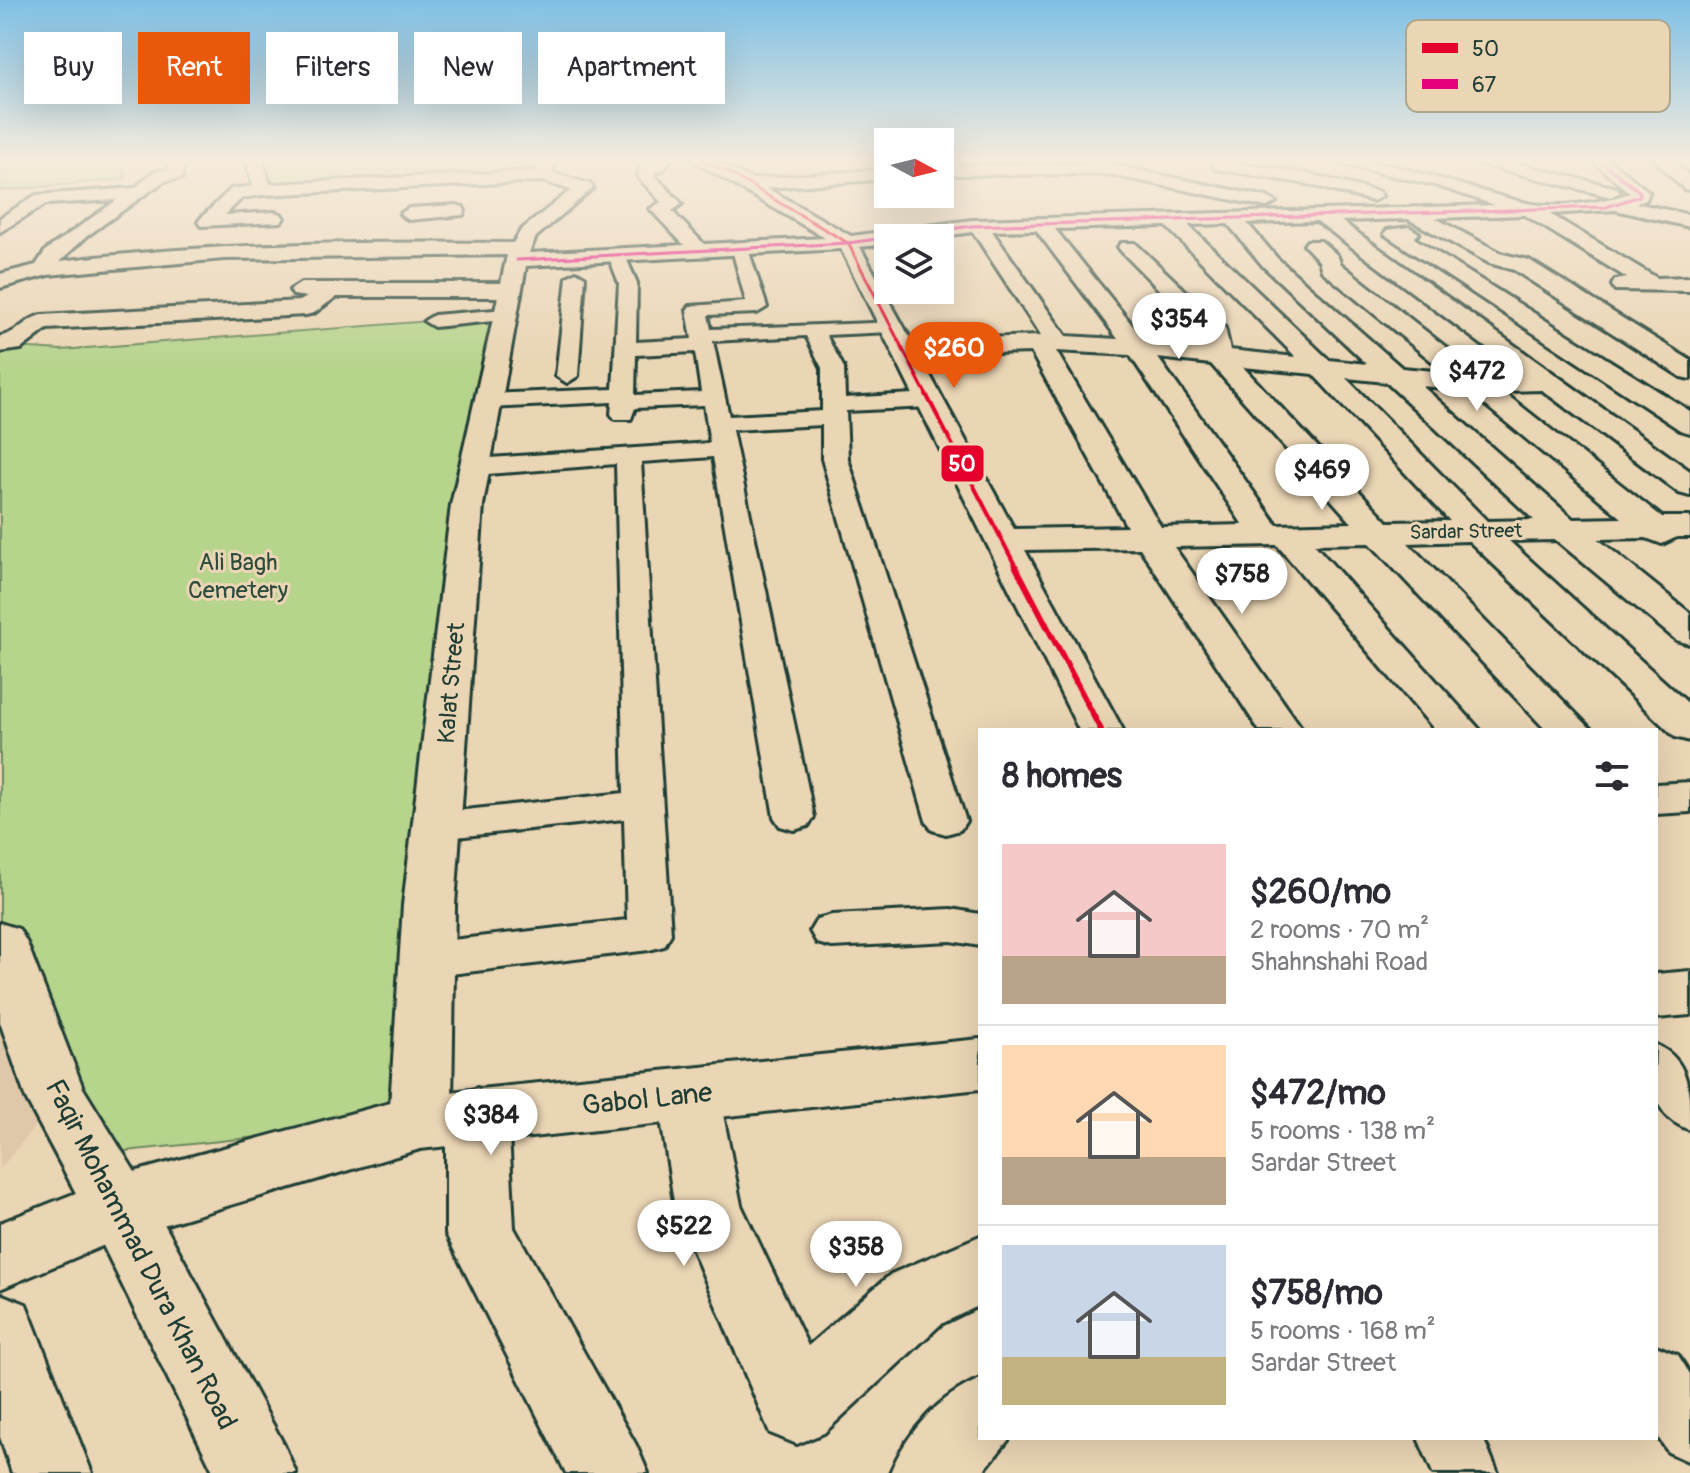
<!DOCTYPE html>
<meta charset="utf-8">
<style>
:root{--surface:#fff;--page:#f7f7f7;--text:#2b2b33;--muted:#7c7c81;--line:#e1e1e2;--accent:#ea580c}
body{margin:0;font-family:Pangolin,sans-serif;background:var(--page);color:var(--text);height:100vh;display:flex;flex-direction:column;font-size:30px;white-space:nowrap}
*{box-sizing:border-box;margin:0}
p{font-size:26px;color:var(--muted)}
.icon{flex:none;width:44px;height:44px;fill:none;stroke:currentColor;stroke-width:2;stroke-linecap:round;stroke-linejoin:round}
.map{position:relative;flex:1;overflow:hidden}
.drawer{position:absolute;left:978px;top:728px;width:680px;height:712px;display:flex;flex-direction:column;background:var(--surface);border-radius:0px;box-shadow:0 8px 32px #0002}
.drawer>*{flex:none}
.guide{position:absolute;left:24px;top:32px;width:760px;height:72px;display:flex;gap:16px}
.needle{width:52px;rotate:97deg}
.tools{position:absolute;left:874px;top:128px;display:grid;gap:16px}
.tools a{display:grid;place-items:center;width:80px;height:80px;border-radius:0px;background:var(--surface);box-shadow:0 8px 32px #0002;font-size:40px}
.price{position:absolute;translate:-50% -68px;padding:0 18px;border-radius:28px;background:#fff;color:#222;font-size:26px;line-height:52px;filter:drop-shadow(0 2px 4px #0008)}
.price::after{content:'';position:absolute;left:50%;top:48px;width:24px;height:18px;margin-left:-12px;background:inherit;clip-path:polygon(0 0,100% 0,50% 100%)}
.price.current{background:var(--accent);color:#fff}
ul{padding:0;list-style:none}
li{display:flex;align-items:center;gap:24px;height:200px;padding:0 24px}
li+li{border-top:2px solid var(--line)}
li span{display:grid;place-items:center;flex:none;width:224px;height:160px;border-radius:0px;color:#555}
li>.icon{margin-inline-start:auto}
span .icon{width:96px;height:96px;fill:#fffc;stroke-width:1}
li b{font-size:34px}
h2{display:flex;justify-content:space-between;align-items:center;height:96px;padding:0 24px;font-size:34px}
.tag{padding:0 28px;border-radius:0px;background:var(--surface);box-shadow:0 8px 32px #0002;font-size:28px;line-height:72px}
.tag.current{background:var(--accent);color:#fff}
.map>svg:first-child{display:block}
.built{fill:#dfc7a9}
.green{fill:#b7d48d;stroke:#6b8860;stroke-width:2}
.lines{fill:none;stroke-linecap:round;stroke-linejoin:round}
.service-casing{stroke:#1f3d34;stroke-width:6}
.minor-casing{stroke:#1f3d34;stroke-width:6}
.tertiary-casing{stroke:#1f3d34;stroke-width:6}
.secondary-casing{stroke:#1f3d34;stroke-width:6}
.service{fill:#ead5b4;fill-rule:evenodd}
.minor{fill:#ead5b4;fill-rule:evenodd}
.tertiary{fill:#ead5b4;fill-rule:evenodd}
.secondary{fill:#ead5b4;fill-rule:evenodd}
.bus-1-far2-casing{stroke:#ead5b4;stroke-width:6}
.bus-1-far1-casing{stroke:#ead5b4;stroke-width:8}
.bus-1-casing{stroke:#ead5b4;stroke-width:12}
.bus-2-casing{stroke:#ead5b4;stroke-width:6}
.bus-1-far2{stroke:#e4002b;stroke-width:3}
.bus-1-far1{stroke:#e4002b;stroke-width:4}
.bus-1{stroke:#e4002b;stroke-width:6}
.bus-2{stroke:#e5007d;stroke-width:3}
.labels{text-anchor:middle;stroke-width:6;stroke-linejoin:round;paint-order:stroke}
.far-street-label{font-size:20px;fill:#1f3d34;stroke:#ead5b4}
.park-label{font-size:24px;fill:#2e4c3d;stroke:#ead5b4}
.street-label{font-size:24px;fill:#1f3d34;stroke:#ead5b4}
.near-street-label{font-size:28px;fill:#1f3d34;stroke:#ead5b4}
.key{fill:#ead5b4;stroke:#ada78e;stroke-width:2}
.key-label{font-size:22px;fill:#1f3d34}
.line-badge{stroke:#ead5b4;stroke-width:3}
.badge-label{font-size:22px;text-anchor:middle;font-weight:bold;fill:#fff}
</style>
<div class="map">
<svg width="1690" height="1473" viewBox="0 0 1690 1473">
<rect width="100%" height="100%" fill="#ead5b4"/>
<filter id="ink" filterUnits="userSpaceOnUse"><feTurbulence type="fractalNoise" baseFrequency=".0125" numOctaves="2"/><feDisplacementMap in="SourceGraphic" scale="16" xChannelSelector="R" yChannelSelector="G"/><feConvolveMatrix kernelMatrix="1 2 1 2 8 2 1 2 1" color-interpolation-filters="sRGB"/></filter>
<g filter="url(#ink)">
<path class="built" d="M0,965L56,1100L0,1169Z"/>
<g class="green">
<path d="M0,159H123L125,179L0,191Z"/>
<path d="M254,159H548L543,176L263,190Z"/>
<path d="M506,315L417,1120L79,1156L0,965V346L61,350Z"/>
</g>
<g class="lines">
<g class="service-casing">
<g id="service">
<path d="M740,244L748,249L767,307L757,313L708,315L711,329L898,322L901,326L891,332L826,335L844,368L845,398L930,393L938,395L941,400L938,405L930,407L846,411L848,459L966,821L960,830L946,834L932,830L926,821L822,459V425L732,430L814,817L808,826L794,830L780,826L774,817L713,457L641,462L671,934L664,946L649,950L426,977L410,972L404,960L410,948L426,943L627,920L624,819L437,839L423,835L417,826L423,817L437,813L624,793L616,464L475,475L466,472L462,467L466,462L475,459L710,443L704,405L635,408L631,419H615L611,414L612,402L489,408L481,406L478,401L481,396L489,394L613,389L619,283L608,255L611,251H623L637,283L636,342L692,339L687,310L690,306L746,302L732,249ZM806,336L822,368V411L729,416L713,341ZM695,352L701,392L635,395L636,355Z"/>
<path d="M576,272L585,277L578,376L567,383L556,376L567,277Z"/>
<path d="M506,309L513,311L516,315L513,319L434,327L424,321L434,315Z"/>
<path d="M951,909L980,914V946L951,941L832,947L817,943L810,931L817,919L832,915Z"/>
<path d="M1656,1045C1690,1060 1690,1091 1690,1130C1647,1114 1656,1083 1656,1045Z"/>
<path d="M1656,1346L1678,1355L1690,1374V1462L1668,1452L1656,1434Z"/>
<path d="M1418,1438H1483L1498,1473H1433Z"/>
</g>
</g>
<g class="minor-casing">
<g id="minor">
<path d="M168,159H184L182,178L164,181L87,236L60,261C210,243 361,241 513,243L521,230L571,190L542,181L263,195L242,198L225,215L274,212L281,214L284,218L281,222L201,226L198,222L201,218L231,189L253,186L246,159H262L270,184L536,171L540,159H556L552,173L590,184L593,188L536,237L529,253L684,245L650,209L661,202L638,177L640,166L654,159H671L663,170L655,172V176L682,204L672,211L704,244L825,238L690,159H712L751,179L888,169V179L767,188L851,236L972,220L1495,205L1434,185L1331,162L1329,159C1399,159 1460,188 1527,203C1556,209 1603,202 1630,193L1590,159H1608L1649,192L1646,200L1636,203L1690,215V227L1615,210L1550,214L1657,278L1690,277V291L1615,290L1612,285L1615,280L1627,278L1525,215L1435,218L1503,254L1529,260L1690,360V379L1681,377L1514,270L1489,263L1408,219L1341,221L1690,471V496L1679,493L1542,390L1502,391L1662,517H1690V537H1677L1662,544L1646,538L1598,539L1690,613V644L1676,640L1556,540L1509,541L1690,705V741L1675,737L1469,541L1408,543L1592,730H1546L1370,543L1314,544L1480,730H1435L1277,545L1174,547L1303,730H1259L1140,548L1025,550L1123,730H1079L841,249L526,266L483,505L455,905L452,1103L455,1096L477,1088L499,1096L508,1115L514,1228L636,1445L648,1473H566L446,1234V1133L442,1141L420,1149L398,1141L389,1122L403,905L451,505L498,297H336L314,313L306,315L47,329L21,349L0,352V336C15,335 26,319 41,315L300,301L307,297L293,295L290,290L301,283H501L507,255L224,259L48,275L0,288V274L36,265L46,250L117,200L46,204L0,232V218L36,195L135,188L153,172L168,170ZM1317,221L1521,374L1481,375L1341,264L1337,255L1321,241H1307L1304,245L1319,261L1322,271L1445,372L1402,368L1277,258L1247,223ZM1228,224L1263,266L1367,364L1329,360L1188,225ZM1166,226L1296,357L1230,350L1225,328L1135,243H1121L1118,247L1121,251L1204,335L1205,348L1146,342L1055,229ZM1036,230L1118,339L1066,336L992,231ZM973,232L1041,336L911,340L860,247L888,244V238H928ZM1056,351L1130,355L1243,525L1161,527ZM1031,352L1127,527L1014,529L919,355ZM1158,358L1211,364L1352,523L1277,525ZM1243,367L1313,374L1450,521L1388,522ZM1346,378L1386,382L1534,520L1487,521ZM1422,386L1467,390L1622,518L1573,519Z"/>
<path d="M1469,159H1497L1617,188L1620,192L1611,197L1471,162Z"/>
<path d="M1653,159H1671L1690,176V190L1684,189Z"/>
<path d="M1221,160L1308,174L1379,192L1382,196L1373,201L1307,184L1215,169L1213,165L1215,161Z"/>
<path d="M1107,164L1267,197L1276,202L1267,207L1107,174L940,175V165Z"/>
<path d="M456,205L463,207L465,211L463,215L409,220L400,214L409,208Z"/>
<path d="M1409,227L1419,233L1414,238L1690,411V433L1680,430L1384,234L1387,230Z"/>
<path d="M1690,782V812L1656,814V784Z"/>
<path d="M688,1068L710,1075L719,1094L741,1205L808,1346L891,1274L980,1236V1305L941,1324L824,1433L797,1444L770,1433L675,1208L657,1094L666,1075Z"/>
<path d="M980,1379V1438H1010L982,1473H890C907,1432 939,1396 980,1379Z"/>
</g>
</g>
<g class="tertiary-casing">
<g id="tertiary">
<path d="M1690,971V1015L1656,1018V974Z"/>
<path d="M980,1039V1089L420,1149L126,1236L0,1289V1223L119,1176L420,1095Z"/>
</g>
</g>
<g class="secondary-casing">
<g id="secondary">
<path d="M0,923L19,929L27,943L83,1088L143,1185L284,1445L296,1473H214L95,1229L26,1099L0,1022Z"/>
<path d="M0,1294L26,1304L92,1473H12L0,1437Z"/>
</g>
</g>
<use href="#service" class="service"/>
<use href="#minor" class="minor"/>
<use href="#tertiary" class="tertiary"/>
<use href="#secondary" class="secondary"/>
<g class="bus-1-far2-casing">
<path id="bus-1-far2" d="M698,159L724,170L848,243L927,396"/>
</g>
<g class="bus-1-far1-casing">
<path id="bus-1-far1" d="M926,394L1017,569"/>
</g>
<g class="bus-1-casing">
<path id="bus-1" d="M1016,567L1101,730"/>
</g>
<g class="bus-2-casing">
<path id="bus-2" d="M517,260L848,243L972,226L1606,207L1640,196V192L1598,159"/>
</g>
<use href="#bus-1-far2" class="bus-1-far2"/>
<use href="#bus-1-far1" class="bus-1-far1"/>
<use href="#bus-1" class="bus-1"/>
<use href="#bus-2" class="bus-2"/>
</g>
</g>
<linearGradient id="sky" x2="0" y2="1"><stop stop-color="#7fc0e5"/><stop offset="0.44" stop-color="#f6ecdd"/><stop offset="1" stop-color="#f6ecdd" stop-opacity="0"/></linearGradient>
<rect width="1690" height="365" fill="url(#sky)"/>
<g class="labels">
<g class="far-street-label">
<text transform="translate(1466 531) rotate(-1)" y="7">Sardar Street</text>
</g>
<g class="park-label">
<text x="238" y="570">Ali Bagh<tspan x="238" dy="28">Cemetery</tspan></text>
</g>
<g class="street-label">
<text transform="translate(451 683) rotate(-85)" y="8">Kalat Street</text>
</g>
<g class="near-street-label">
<text transform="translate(647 1098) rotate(-6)" y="10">Gabol Lane</text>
<text transform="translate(142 1254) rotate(63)" y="10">Faqir Mohammad Dura Khan Road</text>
</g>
</g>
<rect x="1406" y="20" width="264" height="92" rx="12" class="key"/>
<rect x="1422" y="43" width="36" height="10" fill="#e4002b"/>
<rect x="1422" y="79" width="36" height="10" fill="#e5007d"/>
<g class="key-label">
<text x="1472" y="56">50</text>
<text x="1472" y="92">67</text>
</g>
<rect class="line-badge" x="940" y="444" width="45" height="39" rx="8" fill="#e4002b"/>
<g class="badge-label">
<text x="962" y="471">50</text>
</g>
</svg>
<div class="tools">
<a><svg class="needle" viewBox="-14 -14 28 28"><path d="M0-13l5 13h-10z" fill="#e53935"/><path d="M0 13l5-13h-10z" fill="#7c7c81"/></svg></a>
<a><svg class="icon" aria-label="layers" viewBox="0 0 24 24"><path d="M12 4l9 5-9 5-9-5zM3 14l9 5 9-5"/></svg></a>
</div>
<b class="price" style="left:1179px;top:361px">$354</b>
<b class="price current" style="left:954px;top:390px">$260</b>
<b class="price" style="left:1477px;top:413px">$472</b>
<b class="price" style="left:1322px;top:512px">$469</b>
<b class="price" style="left:1242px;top:616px">$758</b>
<b class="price" style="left:491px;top:1157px">$384</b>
<b class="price" style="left:684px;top:1268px">$522</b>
<b class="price" style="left:856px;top:1289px">$358</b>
<div class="guide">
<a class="tag">Buy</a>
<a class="tag current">Rent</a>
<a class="tag">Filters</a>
<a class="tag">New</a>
<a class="tag">Apartment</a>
</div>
<section class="drawer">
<h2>8 homes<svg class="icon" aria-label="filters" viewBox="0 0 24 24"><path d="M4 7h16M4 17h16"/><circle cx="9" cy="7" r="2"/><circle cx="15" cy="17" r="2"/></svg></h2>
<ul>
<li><span style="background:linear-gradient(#f6c9c9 70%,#b9a48a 0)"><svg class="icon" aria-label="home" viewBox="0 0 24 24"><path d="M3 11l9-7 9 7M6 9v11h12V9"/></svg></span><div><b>$260/mo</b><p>2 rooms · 70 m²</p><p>Shahnshahi Road</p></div></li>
<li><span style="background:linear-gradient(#ffd9b3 70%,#b9a48a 0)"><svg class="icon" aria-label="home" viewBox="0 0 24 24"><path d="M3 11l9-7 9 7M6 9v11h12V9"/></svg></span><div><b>$472/mo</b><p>5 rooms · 138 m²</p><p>Sardar Street</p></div></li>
<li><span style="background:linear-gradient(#c9d6e8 70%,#c2b280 0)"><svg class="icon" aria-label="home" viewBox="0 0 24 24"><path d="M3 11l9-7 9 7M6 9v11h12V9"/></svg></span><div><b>$758/mo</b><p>5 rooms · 168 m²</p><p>Sardar Street</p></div></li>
</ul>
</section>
</div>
